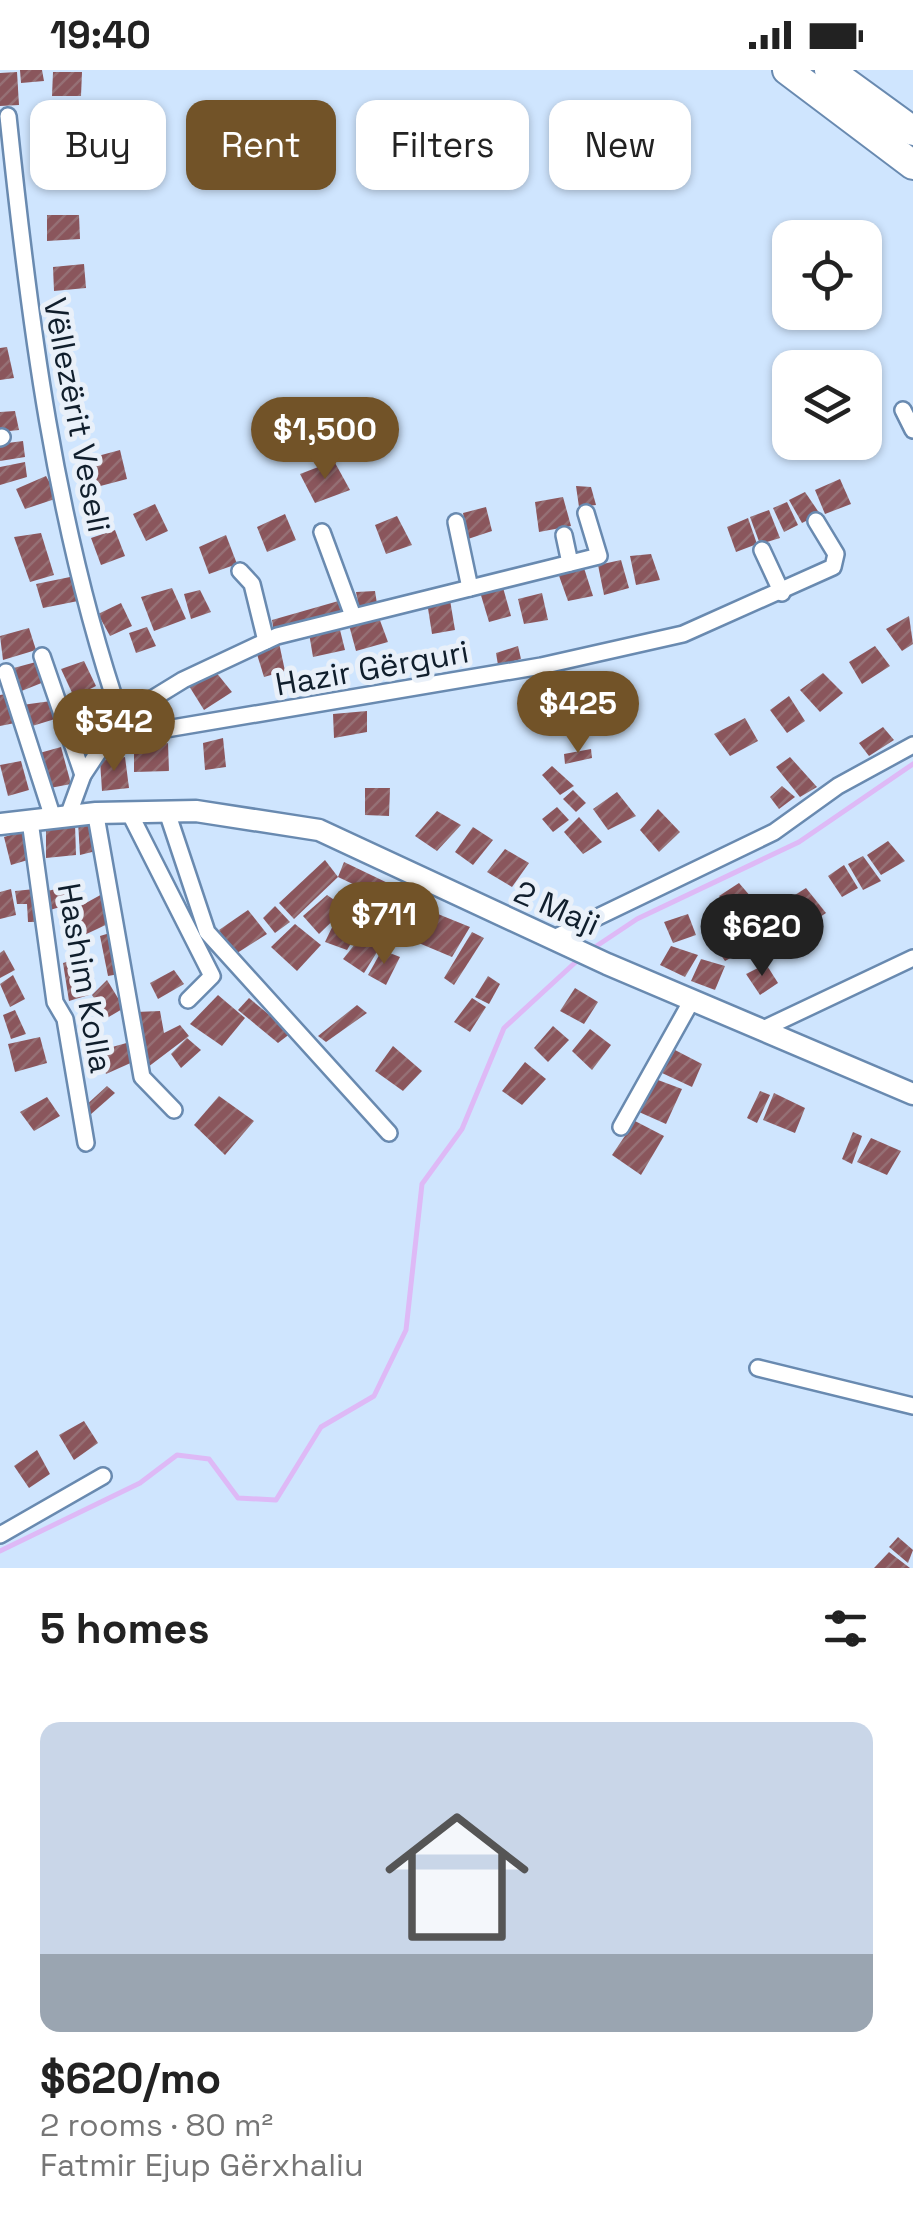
<!DOCTYPE html>
<meta charset="utf-8">
<style>
:root{--surface:#fff;--page:#f2f2f2;--text:#222;--muted:#767676;--accent:#725328}
body{margin:0;font-family:"Space Grotesk",sans-serif;background:var(--page);color:var(--text);height:100vh;display:flex;flex-direction:column;font-size:38px;white-space:nowrap}
*{box-sizing:border-box;margin:0}
p{font-size:32px;color:var(--muted)}
.icon{flex:none;width:55px;height:55px;fill:none;stroke:currentColor;stroke-width:2;stroke-linecap:round;stroke-linejoin:round}
.map{position:relative;height:1498px;overflow:hidden}
.panel{display:flex;flex-direction:column;background:var(--surface);flex:1}
.panel>*{flex:none}
.top-card{position:absolute;left:30px;top:30px;width:855px;height:90px;display:flex;gap:20px}
.controls{position:absolute;left:772px;top:150px;display:grid;gap:20px}
.controls a{display:grid;place-items:center;width:110px;height:110px;border-radius:20px;background:var(--surface);box-shadow:0 2px 8px #0004;font-size:50px}
.price{position:absolute;translate:-50% -85px;padding:0 22px;border-radius:35px;background:var(--accent);color:#fff;font-size:32px;line-height:65px;filter:drop-shadow(0 2px 5px #0008)}
.price::after{content:'';position:absolute;left:50%;top:60px;width:30px;height:22px;margin-left:-15px;background:inherit;clip-path:polygon(0 0,100% 0,50% 100%)}
.price.on{background:#222;color:#fff}
ul{padding:0;list-style:none}
li{display:grid;align-content:center;gap:20px;height:530px;padding:0 40px}
li span{display:grid;place-items:center;height:310px;border-radius:20px;color:#555}
li>.icon{margin-inline-start:auto}
span .icon{width:180px;height:180px;fill:#fffc;stroke-width:1}
li b{font-size:42px}
h2{display:flex;justify-content:space-between;align-items:center;height:120px;padding:0 40px;font-size:42px}
.pill{padding:0 35px;border-radius:20px;background:var(--surface);box-shadow:0 2px 8px #0004;font-size:35px;line-height:90px}
.pill.on{background:var(--accent);color:#fff}
.status{display:flex;justify-content:space-between;align-items:center;height:70px;padding:0 50px;background:var(--surface);direction:ltr}
.status svg{height:28px;fill:currentColor}
.map>svg:first-child{display:block}
.lines{fill:none;stroke-linecap:round;stroke-linejoin:round}
.stream{stroke:#deb9f6;stroke-width:5}
.building{fill:url(#building-hatch)}
.street-casing{stroke:#698ab0;stroke-width:20}
.secondary-casing{stroke:#698ab0;stroke-width:25}
.highway-casing{stroke:#698ab0;stroke-width:32}
.street{stroke:#fff;stroke-width:15}
.secondary{stroke:#fff;stroke-width:20}
.highway{stroke:#fff;stroke-width:28}
.labels{text-anchor:middle;stroke-width:10;stroke-linejoin:round;paint-order:stroke}
.street-label{font-size:32px;fill:#101e2c;stroke:#e9f0f9}
</style>
<div class="status"><b>19:40</b><svg viewBox="0 0 49 12"><path d="M0 12V9h3v3zM5 12V6h3v6zM10 12V3h3v9zM15 12V0h3v12zM26 1h20v11H26zM47 4h2v5h-2z"/></svg></div>
<div class="map">
<svg width="913" height="1498" viewBox="0 0 913 1498">
<defs>
<pattern id="building-hatch" width="6" height="6" patternUnits="userSpaceOnUse" patternTransform="scale(2.5)"><rect width="6" height="6" fill="#8a565c"/><path d="M-1 1l2-2M0 6l6-6M5 7l2-2" fill="none" stroke="#957075"/></pattern>
</defs>
<rect width="100%" height="100%" fill="#cfe5fe"/>
<g class="lines">
<g class="stream">
<path d="M592,879L637,849L799,772L913,694"/>
<path d="M0,1481L140,1413L177,1385L209,1389L238,1428L276,1430L321,1357L374,1326L406,1260L422,1114L462,1059L504,958L579,889"/>
</g>
</g>
<g class="building">
<path d="M20,0H42L44,11L21,13Z"/>
<path d="M17,2L19,35L0,36V3Z"/>
<path d="M53,2H82L81,26H52Z"/>
<path d="M47,145H79L80,169L47,171Z"/>
<path d="M84,194L86,218L54,221L53,197Z"/>
<path d="M7,277L14,308L0,310V278Z"/>
<path d="M15,341L19,360L0,362V342Z"/>
<path d="M23,371L25,387L0,391V374Z"/>
<path d="M120,380L127,409L89,419L83,390Z"/>
<path d="M334,391L350,420L315,433L300,404Z"/>
<path d="M25,392L27,407L0,415V397Z"/>
<path d="M46,406L58,428L25,439L16,419Z"/>
<path d="M840,409L851,434L825,444L815,420Z"/>
<path d="M576,416L591,417L596,435L579,437Z"/>
<path d="M805,422L820,444L802,453L789,430Z"/>
<path d="M563,427L571,456L539,462L535,432Z"/>
<path d="M787,432L798,455L784,462L773,438Z"/>
<path d="M155,434L168,461L146,471L133,444Z"/>
<path d="M486,437L492,461L468,469L463,443Z"/>
<path d="M769,440L780,468L760,474L750,447Z"/>
<path d="M285,444L296,470L267,482L257,457Z"/>
<path d="M397,446L412,475L386,484L375,455Z"/>
<path d="M748,448L757,474L736,482L727,457Z"/>
<path d="M115,460L125,486L101,495L91,468Z"/>
<path d="M41,463L54,505L30,512L14,467Z"/>
<path d="M226,465L237,494L209,504L199,477Z"/>
<path d="M651,484L660,510L636,515L630,486Z"/>
<path d="M621,490L629,518L604,525L598,495Z"/>
<path d="M584,498L593,526L568,531L558,503Z"/>
<path d="M70,507L78,531L43,538L36,514Z"/>
<path d="M502,514L511,546L489,552L480,522Z"/>
<path d="M172,518L186,549L154,561L141,527Z"/>
<path d="M200,520L211,542L191,549L184,524Z"/>
<path d="M375,521L377,534L359,537L356,522Z"/>
<path d="M542,523L548,550L524,554L518,529Z"/>
<path d="M342,530L346,540L274,563L272,550Z"/>
<path d="M450,530L455,560L432,564L427,532Z"/>
<path d="M121,533L132,556L110,566L98,544Z"/>
<path d="M378,545L388,572L356,581L349,555Z"/>
<path d="M909,546L913,574L902,581L886,559Z"/>
<path d="M339,556L345,580L313,587L309,563Z"/>
<path d="M147,557L156,576L136,583L129,563Z"/>
<path d="M29,558L36,580L3,590L0,566Z"/>
<path d="M279,573L285,601L264,607L256,581Z"/>
<path d="M518,576L521,589L498,595L496,583Z"/>
<path d="M875,576L890,596L862,614L849,592Z"/>
<path d="M84,591L96,616L74,627L61,599Z"/>
<path d="M36,592L44,612L19,622L10,599Z"/>
<path d="M215,601L232,622L204,640L189,616Z"/>
<path d="M823,603L843,623L820,642L800,620Z"/>
<path d="M6,624L15,653L0,656V625Z"/>
<path d="M789,626L805,651L787,663L770,640Z"/>
<path d="M51,631L55,649L29,657L22,635Z"/>
<path d="M367,641V662L334,668L333,644Z"/>
<path d="M91,646L100,654L85,672L76,663Z"/>
<path d="M745,648L758,671L730,686L714,664Z"/>
<path d="M883,657L894,670L869,686L859,673Z"/>
<path d="M223,668L226,697L205,700L203,673Z"/>
<path d="M168,673L169,701L134,702V678Z"/>
<path d="M61,677L71,714L50,718L36,684Z"/>
<path d="M591,679L592,688L565,694L564,684Z"/>
<path d="M125,687L129,718L102,721L100,690Z"/>
<path d="M790,687L817,717L800,727L776,697Z"/>
<path d="M21,691L29,720L8,726L0,695Z"/>
<path d="M552,696L574,716L560,725L542,705Z"/>
<path d="M782,716L795,727L779,739L770,727Z"/>
<path d="M365,718H390L389,746L365,745Z"/>
<path d="M573,720L586,733L576,742L563,729Z"/>
<path d="M617,722L636,746L608,760L593,739Z"/>
<path d="M557,737L569,750L553,762L542,749Z"/>
<path d="M658,739L680,762L659,782L640,760Z"/>
<path d="M437,741L461,755L437,781L415,766Z"/>
<path d="M579,747L602,772L583,784L564,762Z"/>
<path d="M93,749L96,781L80,785L78,752Z"/>
<path d="M75,754L76,785L46,788V759Z"/>
<path d="M473,757L493,770L473,795L455,782Z"/>
<path d="M24,761L31,789L11,795L4,767Z"/>
<path d="M888,771L905,791L881,805L867,785Z"/>
<path d="M505,779L529,793L512,817L487,802Z"/>
<path d="M863,786L881,811L863,820L848,794Z"/>
<path d="M325,790L338,807L294,849L279,833Z"/>
<path d="M344,792L394,816L387,830L338,807Z"/>
<path d="M844,795L858,818L842,827L828,806Z"/>
<path d="M739,813L757,834L735,847L719,826Z"/>
<path d="M68,817L70,834L50,840L46,821Z"/>
<path d="M806,818L826,843L800,860L782,833Z"/>
<path d="M11,819L16,845L0,849V822Z"/>
<path d="M35,819L42,852H28L27,834H17L15,821Z"/>
<path d="M104,823L112,852L80,867L68,843Z"/>
<path d="M327,825L346,838L319,864L303,846Z"/>
<path d="M275,836L290,852L275,863L263,848Z"/>
<path d="M248,840L267,864L234,885L219,860Z"/>
<path d="M428,840L470,857L452,887L414,871Z"/>
<path d="M764,842L777,862L758,872L747,851Z"/>
<path d="M688,844L696,865L673,873L664,852Z"/>
<path d="M337,847L362,855L347,880L325,872Z"/>
<path d="M295,854L321,875L297,901L271,877Z"/>
<path d="M735,857L749,878L725,891L711,871Z"/>
<path d="M113,862L119,904L108,906L100,866Z"/>
<path d="M472,862L484,868L454,915L444,908Z"/>
<path d="M363,864L382,874L364,903L343,889Z"/>
<path d="M671,876L698,885L685,907L660,895Z"/>
<path d="M4,880L15,900L0,908V883Z"/>
<path d="M382,880L400,887L386,915L368,905Z"/>
<path d="M84,887L89,925L69,931L63,893Z"/>
<path d="M701,889L725,896L715,920L691,911Z"/>
<path d="M766,894L778,913L760,925L746,904Z"/>
<path d="M174,900L184,914L158,929L150,913Z"/>
<path d="M13,905L25,929L10,937L0,914Z"/>
<path d="M488,906L500,914L489,934L475,927Z"/>
<path d="M107,910L124,938L107,948L92,925Z"/>
<path d="M575,918L598,932L584,954L560,941Z"/>
<path d="M218,925L245,948L222,976L190,954Z"/>
<path d="M249,928L291,963L278,973L238,940Z"/>
<path d="M472,928L486,937L470,962L454,952Z"/>
<path d="M357,935L367,943L326,972L318,966Z"/>
<path d="M15,940L26,964L11,969L3,945Z"/>
<path d="M160,941L164,963L180,955L189,966L148,997L136,942Z"/>
<path d="M553,956L569,970L548,992L534,978Z"/>
<path d="M590,959L611,975L592,1000L572,981Z"/>
<path d="M40,967L47,993L15,1002L8,974Z"/>
<path d="M187,968L201,980L181,998L171,984Z"/>
<path d="M130,972L135,991L106,1004L98,981Z"/>
<path d="M393,976L422,1001L403,1021L375,1001Z"/>
<path d="M675,980L702,994L692,1017L662,1003Z"/>
<path d="M525,992L546,1009L522,1035L502,1021Z"/>
<path d="M658,1010L682,1019L666,1054L639,1042Z"/>
<path d="M107,1016L115,1023L90,1045L84,1037Z"/>
<path d="M760,1021L770,1025L757,1053L747,1048Z"/>
<path d="M774,1023L805,1038L795,1063L763,1050Z"/>
<path d="M219,1026L254,1051L225,1085L194,1055Z"/>
<path d="M47,1027L60,1046L34,1061L20,1042Z"/>
<path d="M635,1051L664,1066L641,1105L612,1085Z"/>
<path d="M853,1062L862,1066L852,1094L842,1089Z"/>
<path d="M871,1068L901,1081L887,1105L857,1092Z"/>
<path d="M84,1351L98,1373L74,1390L59,1365Z"/>
<path d="M37,1380L50,1404L29,1418L14,1396Z"/>
<path d="M898,1467L913,1480L908,1493L889,1477Z"/>
<path d="M889,1482L910,1498H874Z"/>
</g>
<g class="lines">
<g class="street-casing">
<g id="street">
<path d="M8,46C29,249 55,455 121,648L183,610L277,566L599,486L586,443"/>
<path d="M903,340L913,360"/>
<path d="M0,368L2,367"/>
<path d="M456,452L470,518"/>
<path d="M322,462L353,546"/>
<path d="M564,465L570,493"/>
<path d="M762,480L782,523"/>
<path d="M240,501L252,514L266,571"/>
<path d="M42,586L83,705"/>
<path d="M6,602L53,748"/>
<path d="M167,742L207,862L389,1063"/>
<path d="M68,746L83,705L107,669L541,596L683,564L833,497L836,484L816,451"/>
<path d="M96,746L142,1007L174,1040"/>
<path d="M131,746L212,906L188,930"/>
<path d="M30,751L55,932L65,949L86,1073"/>
<path d="M552,869L774,762L838,716L913,675"/>
<path d="M763,959L913,888"/>
<path d="M621,1057L692,930"/>
<path d="M758,1298L913,1336"/>
<path d="M0,1465L103,1406"/>
</g>
</g>
<g class="secondary-casing">
<path id="secondary" d="M0,754L96,743L196,741L319,760L607,894L913,1024"/>
</g>
<g class="highway-casing">
<g id="highway">
<path d="M787,0L913,95"/>
<path d="M829,0L913,61"/>
</g>
</g>
<use href="#street" class="street"/>
<use href="#secondary" class="secondary"/>
<use href="#highway" class="highway"/>
</g>
<g class="labels">
<g class="street-label">
<text transform="translate(77 345) rotate(79)" y="11">Vëllezërit Veseli</text>
<text transform="translate(372 598) rotate(-10)" y="11">Hazir Gërguri</text>
<text transform="translate(557 838) rotate(24)" y="11">2 Maji</text>
<text transform="translate(85 908) rotate(80)" y="11">Hashim Kolla</text>
</g>
</g>
</svg>
<div class="controls">
<a><svg class="icon" aria-label="locate" viewBox="0 0 24 24"><circle cx="12" cy="12" r="6"/><path d="M12 2v4M12 18v4M2 12h4M18 12h4"/></svg></a>
<a><svg class="icon" aria-label="layers" viewBox="0 0 24 24"><path d="M12 4l9 5-9 5-9-5zM3 14l9 5 9-5"/></svg></a>
</div>
<b class="price" style="left:325px;top:412px">$1,500</b>
<b class="price" style="left:578px;top:686px">$425</b>
<b class="price" style="left:114px;top:704px">$342</b>
<b class="price" style="left:384px;top:897px">$711</b>
<b class="price on" style="left:762px;top:909px">$620</b>
<div class="top-card">
<a class="pill">Buy</a>
<a class="pill on">Rent</a>
<a class="pill">Filters</a>
<a class="pill">New</a>
</div>
</div>
<section class="panel">
<h2>5 homes<svg class="icon" aria-label="filters" viewBox="0 0 24 24"><path d="M4 7h16M4 17h16"/><circle cx="9" cy="7" r="2"/><circle cx="15" cy="17" r="2"/></svg></h2>
<ul>
<li><span style="background:linear-gradient(#c9d6e8 75%,#9aa5b1 0)"><svg class="icon" aria-label="home" viewBox="0 0 24 24"><path d="M3 11l9-7 9 7M6 9v11h12V9"/></svg></span><div><b>$620/mo</b><p>2 rooms · 80 m²</p><p>Fatmir Ejup Gërxhaliu</p></div></li>
</ul>
</section>
